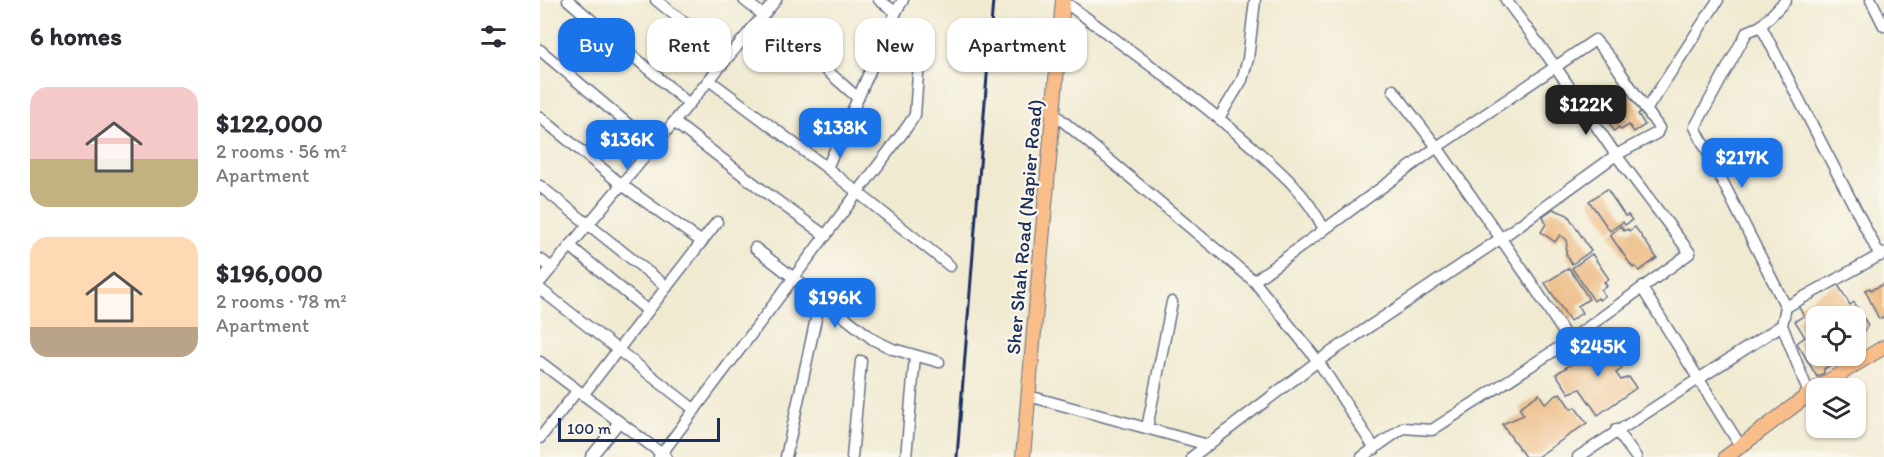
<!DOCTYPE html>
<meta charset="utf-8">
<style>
:root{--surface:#fff;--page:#f7f7f7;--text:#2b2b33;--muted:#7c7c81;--accent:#1a73e8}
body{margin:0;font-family:Itim,sans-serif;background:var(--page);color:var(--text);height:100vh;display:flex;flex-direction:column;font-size:22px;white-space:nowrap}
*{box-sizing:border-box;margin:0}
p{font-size:20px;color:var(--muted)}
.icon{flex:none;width:33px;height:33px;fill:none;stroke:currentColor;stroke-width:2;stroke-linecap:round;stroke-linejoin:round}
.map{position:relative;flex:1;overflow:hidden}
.details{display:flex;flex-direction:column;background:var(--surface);width:540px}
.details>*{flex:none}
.hud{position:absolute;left:18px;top:18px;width:570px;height:54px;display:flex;gap:12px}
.buttons{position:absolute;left:1266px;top:306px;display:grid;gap:12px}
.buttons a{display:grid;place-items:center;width:60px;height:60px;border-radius:12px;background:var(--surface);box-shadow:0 2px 4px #0004;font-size:30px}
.scale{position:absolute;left:18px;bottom:15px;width:162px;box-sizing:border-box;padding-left:6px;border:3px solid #1b2f5e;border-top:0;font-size:16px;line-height:21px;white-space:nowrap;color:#1b2f5e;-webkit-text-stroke:4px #fbf7ec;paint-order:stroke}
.price{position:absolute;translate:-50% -51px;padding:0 14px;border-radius:12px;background:var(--accent);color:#fff;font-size:20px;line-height:39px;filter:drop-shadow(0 2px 3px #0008)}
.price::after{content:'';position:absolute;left:50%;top:36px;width:18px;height:14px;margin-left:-9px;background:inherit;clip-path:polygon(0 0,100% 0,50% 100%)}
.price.active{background:#222;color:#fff}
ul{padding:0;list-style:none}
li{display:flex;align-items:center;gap:18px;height:150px;padding:0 30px}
li span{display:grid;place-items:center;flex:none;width:168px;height:120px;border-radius:18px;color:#555}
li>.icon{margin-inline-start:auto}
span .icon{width:72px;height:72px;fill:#fffc;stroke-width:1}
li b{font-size:26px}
h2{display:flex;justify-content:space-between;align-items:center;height:72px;padding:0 30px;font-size:26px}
.chip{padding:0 21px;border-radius:18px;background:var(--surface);box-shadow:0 2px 4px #0004;font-size:21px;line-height:54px}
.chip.active{background:var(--accent);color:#fff}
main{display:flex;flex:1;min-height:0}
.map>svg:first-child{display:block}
.building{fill:#ebb67b}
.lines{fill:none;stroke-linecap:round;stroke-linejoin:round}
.minor-casing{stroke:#667086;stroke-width:13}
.major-casing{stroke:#667086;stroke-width:16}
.minor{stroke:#fff;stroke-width:10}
.major{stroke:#f8bd89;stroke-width:14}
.rail{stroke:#1b2f5e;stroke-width:3}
.labels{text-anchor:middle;stroke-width:4.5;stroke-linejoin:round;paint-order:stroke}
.street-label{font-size:20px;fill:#1b2f5e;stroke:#fbf7ec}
</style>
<main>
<section class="details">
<h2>6 homes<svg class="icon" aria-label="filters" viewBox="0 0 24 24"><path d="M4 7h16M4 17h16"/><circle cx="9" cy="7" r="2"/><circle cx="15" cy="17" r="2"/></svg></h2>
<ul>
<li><span style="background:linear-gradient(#f6c9c9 60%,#c2b280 0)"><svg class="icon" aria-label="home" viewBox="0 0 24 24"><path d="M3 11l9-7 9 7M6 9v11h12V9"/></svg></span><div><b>$122,000</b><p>2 rooms · 56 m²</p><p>Apartment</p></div></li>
<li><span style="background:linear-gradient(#ffd9b3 75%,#b9a48a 0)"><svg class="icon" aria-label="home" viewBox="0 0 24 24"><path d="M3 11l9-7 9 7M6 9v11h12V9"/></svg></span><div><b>$196,000</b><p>2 rooms · 78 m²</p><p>Apartment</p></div></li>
</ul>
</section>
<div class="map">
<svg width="1344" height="457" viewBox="0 0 1344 457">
<rect width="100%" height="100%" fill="#fbf7ec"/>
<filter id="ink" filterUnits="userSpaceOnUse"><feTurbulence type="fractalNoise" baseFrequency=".0167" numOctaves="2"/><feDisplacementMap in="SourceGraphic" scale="12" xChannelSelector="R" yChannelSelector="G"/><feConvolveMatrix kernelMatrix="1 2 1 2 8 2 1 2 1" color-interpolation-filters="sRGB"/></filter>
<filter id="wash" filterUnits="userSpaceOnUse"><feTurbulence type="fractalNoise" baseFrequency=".008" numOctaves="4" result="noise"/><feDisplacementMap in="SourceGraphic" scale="24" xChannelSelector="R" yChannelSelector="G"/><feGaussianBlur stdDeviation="1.35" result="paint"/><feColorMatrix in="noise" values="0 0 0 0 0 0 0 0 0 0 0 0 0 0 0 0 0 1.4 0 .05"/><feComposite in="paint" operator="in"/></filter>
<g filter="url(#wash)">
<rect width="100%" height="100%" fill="#f0ead1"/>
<g id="blocks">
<g class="building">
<path d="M1086,91L1101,112L1098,114L1105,125L1094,132L1089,125L1081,130L1079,127L1074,131L1060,108Z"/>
<path d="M1067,189L1085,216L1088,215L1092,220L1085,225L1083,222L1070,231L1049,201Z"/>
<path d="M1013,209L1028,215L1051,251L1032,264L1026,254L1027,240L1020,235L1015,242L1001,232L1006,224L1003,216Z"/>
<path d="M1081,226L1084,231L1088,229L1089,231L1095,227L1117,258L1099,271L1095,266L1093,268L1070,235Z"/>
<path d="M1052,254L1069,279L1064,282L1067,286L1061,290L1065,296L1059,300L1058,298L1054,301L1032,268Z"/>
<path d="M1029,268L1049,299L1038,306L1042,313L1030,321L1005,283Z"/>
<path d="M1297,283L1310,305L1314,302L1328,325L1323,333L1319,330L1316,333V316H1276V356H1294L1297,361L1284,369V373L1277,377L1257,343L1265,337L1255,321L1264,316L1258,306Z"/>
<path d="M1344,284V317L1339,319L1325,290L1330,288L1331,290Z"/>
<path d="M1068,340L1080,358L1077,360L1082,369L1076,373L1081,380L1089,377L1096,388L1058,415L1040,389L1029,393L1016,374Z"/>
<path d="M1020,393L1031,409L1035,407L1047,423L997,457H985L962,424L984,415L979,408L999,394L1005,403Z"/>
</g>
</g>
</g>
<g filter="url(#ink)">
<use href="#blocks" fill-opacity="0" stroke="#667086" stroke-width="1.5"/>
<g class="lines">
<g class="minor-casing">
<g id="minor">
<path d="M28,0L149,104"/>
<path d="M116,0L187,57"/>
<path d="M204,0L223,15"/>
<path d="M339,0L353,10H357L363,0"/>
<path d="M1246,0L1221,26L1207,32L1155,127L1246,307L1242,325L1269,394"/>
<path d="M1331,0L1344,26"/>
<path d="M529,5C589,50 652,94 709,144C740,171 765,192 784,229"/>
<path d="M1221,26L1340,256"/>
<path d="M251,39L318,98"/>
<path d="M0,50L114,146"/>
<path d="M169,80L287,168L410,266"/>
<path d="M853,90L897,147L991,282L1029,341"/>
<path d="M1106,110L1178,0"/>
<path d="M0,117L82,185L162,242"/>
<path d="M518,117L714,281L778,361L835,449"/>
<path d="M679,118L702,80L708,59L715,0"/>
<path d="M134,122L225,192L286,236"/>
<path d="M287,168L357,10"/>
<path d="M0,186L127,287"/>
<path d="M30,246L108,311"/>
<path d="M215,248L334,340L353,349L399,362"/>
<path d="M0,259L12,268"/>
<path d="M0,282L236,0"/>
<path d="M1102,288L1201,447"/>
<path d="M0,289L155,410"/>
<path d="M1246,307L1344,253"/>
<path d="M0,362L126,457"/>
<path d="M43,395L177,222"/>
<path d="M496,398L668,445"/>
<path d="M607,428L632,302"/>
<path d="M1076,430L1096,457"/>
<path d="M0,438L37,391"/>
<path d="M51,457L79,422"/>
<path d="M119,457L367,127L375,115L378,74"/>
<path d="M246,457L280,300"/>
<path d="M312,457L321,361"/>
<path d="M366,457L375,356"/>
<path d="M652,457L778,361L960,239L1076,155L1117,133L1119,128L1072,60L1055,40L897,147L714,281"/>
<path d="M822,457L863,428L892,430L1029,341L1150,253L1076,155L1015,66L966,0"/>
<path d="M1038,457L1242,325"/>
</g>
</g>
<g class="major-casing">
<g id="major">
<path d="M1277,388L1344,347"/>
<path d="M483,457L523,0"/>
<path d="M1186,457L1276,389"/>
</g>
</g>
<use href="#minor" class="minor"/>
<use href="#major" class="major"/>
<path class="rail" d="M417,457L453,0"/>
</g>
</g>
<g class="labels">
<g class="street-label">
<text transform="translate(484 227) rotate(-85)" y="7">Sher Shah Road (Napier Road)</text>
</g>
</g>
</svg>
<div class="buttons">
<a><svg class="icon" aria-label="locate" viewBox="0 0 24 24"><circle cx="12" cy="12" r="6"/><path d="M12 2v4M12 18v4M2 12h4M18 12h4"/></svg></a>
<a><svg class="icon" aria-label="layers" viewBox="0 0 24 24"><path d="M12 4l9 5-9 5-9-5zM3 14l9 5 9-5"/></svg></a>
</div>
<div class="scale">100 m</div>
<b class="price active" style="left:1046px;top:136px">$122K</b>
<b class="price" style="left:300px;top:159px">$138K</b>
<b class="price" style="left:87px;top:171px">$136K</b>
<b class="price" style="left:1202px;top:189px">$217K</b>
<b class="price" style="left:295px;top:329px">$196K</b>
<b class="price" style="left:1058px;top:378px">$245K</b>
<div class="hud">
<a class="chip active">Buy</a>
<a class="chip">Rent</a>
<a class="chip">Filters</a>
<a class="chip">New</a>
<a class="chip">Apartment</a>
</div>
</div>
</main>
